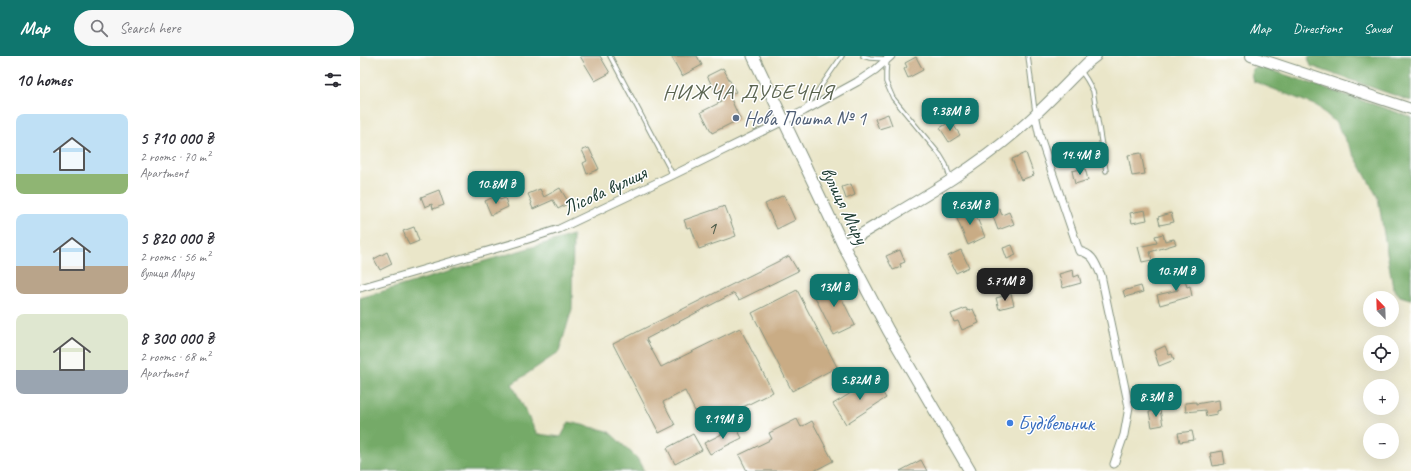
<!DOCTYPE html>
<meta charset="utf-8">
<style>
:root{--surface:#fff;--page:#f7f7f7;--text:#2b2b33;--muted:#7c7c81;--accent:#0f766e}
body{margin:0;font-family:Caveat,sans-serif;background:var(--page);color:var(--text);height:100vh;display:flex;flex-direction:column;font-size:15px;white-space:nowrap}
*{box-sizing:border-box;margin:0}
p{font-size:13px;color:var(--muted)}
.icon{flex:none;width:22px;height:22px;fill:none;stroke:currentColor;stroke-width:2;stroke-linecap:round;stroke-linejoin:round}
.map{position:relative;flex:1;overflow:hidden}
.sheet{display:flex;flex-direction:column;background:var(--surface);width:360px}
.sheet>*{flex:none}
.needle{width:26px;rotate:337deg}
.controls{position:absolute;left:1003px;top:235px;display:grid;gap:8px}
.controls a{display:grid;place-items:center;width:36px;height:36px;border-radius:50%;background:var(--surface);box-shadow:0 4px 16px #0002;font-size:20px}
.price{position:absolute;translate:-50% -34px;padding:0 9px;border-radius:8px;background:var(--accent);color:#fff;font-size:13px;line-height:26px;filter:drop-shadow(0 1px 2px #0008)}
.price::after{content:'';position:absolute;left:50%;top:24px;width:12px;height:9px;margin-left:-6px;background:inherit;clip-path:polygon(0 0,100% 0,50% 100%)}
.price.on{background:#222;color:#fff}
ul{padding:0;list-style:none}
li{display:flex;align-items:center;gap:12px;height:100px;padding:0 16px}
li span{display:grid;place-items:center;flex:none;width:112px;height:80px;border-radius:8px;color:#555}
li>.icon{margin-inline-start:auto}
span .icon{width:48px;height:48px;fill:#fffc;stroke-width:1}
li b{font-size:17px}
h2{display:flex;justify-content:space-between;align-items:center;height:48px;padding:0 16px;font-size:17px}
header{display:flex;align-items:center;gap:24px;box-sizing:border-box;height:56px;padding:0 20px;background:var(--accent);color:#fff}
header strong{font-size:19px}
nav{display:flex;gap:22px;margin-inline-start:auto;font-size:14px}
.search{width:280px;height:36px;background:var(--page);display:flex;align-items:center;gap:10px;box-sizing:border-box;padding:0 14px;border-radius:22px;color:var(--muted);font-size:15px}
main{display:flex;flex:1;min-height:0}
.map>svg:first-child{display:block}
.forest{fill:#74aa67;stroke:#4a744e}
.building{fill:#c9ac85}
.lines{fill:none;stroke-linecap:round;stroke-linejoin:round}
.lane-casing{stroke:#84927e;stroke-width:5.5}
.street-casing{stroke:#84927e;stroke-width:9}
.secondary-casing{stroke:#84927e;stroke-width:12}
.primary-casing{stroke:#84927e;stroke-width:13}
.lane{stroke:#fff;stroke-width:3.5}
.street{stroke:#fff;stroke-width:7}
.secondary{stroke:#fff;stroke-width:10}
.primary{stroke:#fff;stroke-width:11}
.service-dot{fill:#5c6f8a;stroke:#fff;stroke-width:1.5}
.shop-dot{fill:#3f7fe0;stroke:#fff;stroke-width:1.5}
.labels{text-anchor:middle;stroke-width:3;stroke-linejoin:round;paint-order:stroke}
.number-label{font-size:18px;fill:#4a5948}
.service-label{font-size:20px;fill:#4e5e75;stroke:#fff;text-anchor:start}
.street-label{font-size:20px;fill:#1f3d34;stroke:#fff}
.shop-label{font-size:20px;fill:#366cbe;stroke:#fff;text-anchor:start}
.quarter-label{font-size:22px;letter-spacing:1px;fill:#5a6450;stroke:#fff}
</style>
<header>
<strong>Map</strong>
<div class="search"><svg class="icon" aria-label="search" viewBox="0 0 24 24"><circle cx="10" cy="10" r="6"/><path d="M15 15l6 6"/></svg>Search here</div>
<nav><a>Map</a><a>Directions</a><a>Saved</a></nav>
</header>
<main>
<section class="sheet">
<h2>10 homes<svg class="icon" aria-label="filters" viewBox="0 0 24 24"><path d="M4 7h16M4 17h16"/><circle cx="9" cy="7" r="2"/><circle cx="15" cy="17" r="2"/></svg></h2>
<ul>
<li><span style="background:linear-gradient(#bfe0f5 75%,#8fb573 0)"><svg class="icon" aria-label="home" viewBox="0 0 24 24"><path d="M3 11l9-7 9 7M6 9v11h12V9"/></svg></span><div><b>5 710 000 ₴</b><p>2 rooms · 70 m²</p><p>Apartment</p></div></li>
<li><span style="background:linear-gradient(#bfe0f5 65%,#b9a48a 0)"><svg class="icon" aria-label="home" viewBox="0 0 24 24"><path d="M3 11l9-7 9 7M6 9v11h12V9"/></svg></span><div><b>5 820 000 ₴</b><p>2 rooms · 56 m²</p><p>вулиця Миру</p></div></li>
<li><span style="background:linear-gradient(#dfe7d0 70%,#9aa5b1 0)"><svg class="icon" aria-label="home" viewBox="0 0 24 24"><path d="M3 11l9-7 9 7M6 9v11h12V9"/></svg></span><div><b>8 300 000 ₴</b><p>2 rooms · 68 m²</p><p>Apartment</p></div></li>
</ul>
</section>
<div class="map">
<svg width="1051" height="415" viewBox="0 0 1051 415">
<rect width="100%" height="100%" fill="#fff"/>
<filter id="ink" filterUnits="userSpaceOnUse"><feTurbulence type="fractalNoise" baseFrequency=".025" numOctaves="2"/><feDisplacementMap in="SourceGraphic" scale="8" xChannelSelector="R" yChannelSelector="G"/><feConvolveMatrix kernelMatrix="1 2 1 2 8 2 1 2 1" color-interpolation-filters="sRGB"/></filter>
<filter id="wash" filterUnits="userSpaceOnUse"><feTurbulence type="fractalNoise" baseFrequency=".012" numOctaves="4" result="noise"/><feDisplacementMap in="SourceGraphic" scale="16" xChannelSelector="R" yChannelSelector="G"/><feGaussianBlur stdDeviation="0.9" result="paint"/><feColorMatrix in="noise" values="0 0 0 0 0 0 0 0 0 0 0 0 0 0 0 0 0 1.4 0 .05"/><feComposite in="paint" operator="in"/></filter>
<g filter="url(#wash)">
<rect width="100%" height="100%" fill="#eae6c9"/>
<g class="forest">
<path d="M952,0H1051V45L951,10L948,2Z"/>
<path d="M899,10L1051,61V243H1050L1040,240L1033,232L1018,142L992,95L975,66L957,50L893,25L891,18L892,13Z"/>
<path d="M213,179L212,253L199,296L152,328L177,378L201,381L209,366L248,375L277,402L284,415H0V242Z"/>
</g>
<g id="blocks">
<g class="building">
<path d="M220,0H240L250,17L235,25Z"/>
<path d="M311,0H337L342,9L322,20Z"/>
<path d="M556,1L563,14L548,22L544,13L547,11L545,7Z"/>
<path d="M363,12L376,36L369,39L380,63L352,77L341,56L361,46L347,20Z"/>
<path d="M528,58L532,69L519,73L515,63Z"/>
<path d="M591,65L600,79L589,86L580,72Z"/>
<path d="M229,92L239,113L227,118L223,107L227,105L222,94Z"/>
<path d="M666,97L674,119L661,124L652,103Z"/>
<path d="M781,97L785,118L772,120L768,99Z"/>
<path d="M725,112L728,124L715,128L712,115Z"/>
<path d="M491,128L495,139L486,143L482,131Z"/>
<path d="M200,132L209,147L198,153L193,144L173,153L171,148L172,147L168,138L180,133L184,141Z"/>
<path d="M79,134L84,149L73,153L72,148L65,151L61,141Z"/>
<path d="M138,139L140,144L145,142L148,151L131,159L125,145Z"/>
<path d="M424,139L435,164L417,173L405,148Z"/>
<path d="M365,150L376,180L339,193L331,171L327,172L324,164Z"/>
<path d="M612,150L625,181L608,189L595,158Z"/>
<path d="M639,152L642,159L649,156L654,168L638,174L631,155Z"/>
<path d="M785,154L787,164L772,167L770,157Z"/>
<path d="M811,157L814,166L800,169L798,161Z"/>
<path d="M54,171L59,185L49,189L43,175Z"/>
<path d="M803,178L805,185L814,183L816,188L790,196L792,204L782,206L778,191L797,187L795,180Z"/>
<path d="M652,189L656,199L647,203L643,192Z"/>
<path d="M540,194L545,206L540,208L541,211L533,214L526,200Z"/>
<path d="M601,194L609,211L596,217L588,200Z"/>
<path d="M27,196L32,208L20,214L14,203Z"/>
<path d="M429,200L438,215L379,244L374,237L286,283L301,311L380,272L413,336L343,371L325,335L303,346L315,369L299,377L253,288Z"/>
<path d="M713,214L714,221L719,219L721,227L703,232L699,218Z"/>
<path d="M823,219L827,231L830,230L832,240L800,249L797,239L818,234L815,222Z"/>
<path d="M473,225L495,269L474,279L452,235Z"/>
<path d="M781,230L783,236L765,241L763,235Z"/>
<path d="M437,234L477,311L432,335L392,257Z"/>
<path d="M651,238L654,249L639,253L636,242Z"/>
<path d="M606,252L608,255L613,253L619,267L602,274L598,265L594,266L591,258Z"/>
<path d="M805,290L809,299L812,298L814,304L799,310L794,295Z"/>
<path d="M514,323L526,342L486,368L473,348Z"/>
<path d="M859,344L860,354L857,355V358L846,360L845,354L826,356L825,347L836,346V348Z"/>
<path d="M800,354L803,369L792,371L789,356Z"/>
<path d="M437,363L441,371L452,365L473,405L454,415H387L379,399L412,383L409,377Z"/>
<path d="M376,371L382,382L350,398L344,387Z"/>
<path d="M832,375L834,384L820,386L818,377Z"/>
<path d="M333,378L342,394L315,408L307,392Z"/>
<path d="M863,395L865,408L853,410L850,397Z"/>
<path d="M561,404L567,415H540Z"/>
</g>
</g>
</g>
<g filter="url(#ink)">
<use href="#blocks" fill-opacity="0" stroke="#84927e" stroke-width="1"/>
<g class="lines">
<g class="lane-casing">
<g id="lane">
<path d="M250,0L313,119"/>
<path d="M503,0L510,2L527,3L526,16V26L533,42L580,99L586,109L590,122"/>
<path d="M668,0L675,56"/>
<path d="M721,15L727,24L733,35L746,115"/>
<path d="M445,53L482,0"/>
</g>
</g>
<g class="street-casing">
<g id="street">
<path d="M675,58L680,81L719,195C734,198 735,207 741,219L769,351L764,379L754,408"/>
<path d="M0,232L162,185L199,173L313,119L444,55L497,26L515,14L531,0"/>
</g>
</g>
<g class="secondary-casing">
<g id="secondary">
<path d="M891,0L1051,53"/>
<path d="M483,189C542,153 605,120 657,75C682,54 704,30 727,7L736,0"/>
</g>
</g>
<g class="primary-casing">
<path id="primary" d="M393,0L483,189L528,274L610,415"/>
</g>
<use href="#lane" class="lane"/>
<use href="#street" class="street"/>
<use href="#secondary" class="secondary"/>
<use href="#primary" class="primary"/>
</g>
</g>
<circle class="service-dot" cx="376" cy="62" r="4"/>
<circle class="shop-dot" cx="650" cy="367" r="4"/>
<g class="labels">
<g class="number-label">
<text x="352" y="178">1</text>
</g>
<g class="service-label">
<text x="384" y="69">Нова Пошта № 1</text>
</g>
<g class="street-label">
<text transform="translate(244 134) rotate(-25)" y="7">Лісова вулиця</text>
<text transform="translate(485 149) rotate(64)" y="7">вулиця Миру</text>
</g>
<g class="shop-label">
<text x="658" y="374">Будівельник</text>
</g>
<g class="quarter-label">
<text x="388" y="43">НИЖЧА ДУБЕЧНЯ</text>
</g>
</g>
</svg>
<div class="controls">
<a><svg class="needle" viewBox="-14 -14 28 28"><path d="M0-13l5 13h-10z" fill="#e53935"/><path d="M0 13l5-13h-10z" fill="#7c7c81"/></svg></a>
<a><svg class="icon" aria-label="locate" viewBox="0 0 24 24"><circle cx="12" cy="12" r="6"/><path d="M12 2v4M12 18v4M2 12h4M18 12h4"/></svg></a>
<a>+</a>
<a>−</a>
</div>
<b class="price" style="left:590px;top:76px">9.38M ₴</b>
<b class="price" style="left:720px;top:120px">14.4M ₴</b>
<b class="price" style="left:136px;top:149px">10.8M ₴</b>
<b class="price" style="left:610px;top:170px">9.63M ₴</b>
<b class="price" style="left:816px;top:236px">10.7M ₴</b>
<b class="price on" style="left:645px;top:246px">5.71M ₴</b>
<b class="price" style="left:474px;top:252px">13M ₴</b>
<b class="price" style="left:500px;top:345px">5.82M ₴</b>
<b class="price" style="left:796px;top:362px">8.3M ₴</b>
<b class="price" style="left:363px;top:384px">9.19M ₴</b>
</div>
</main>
